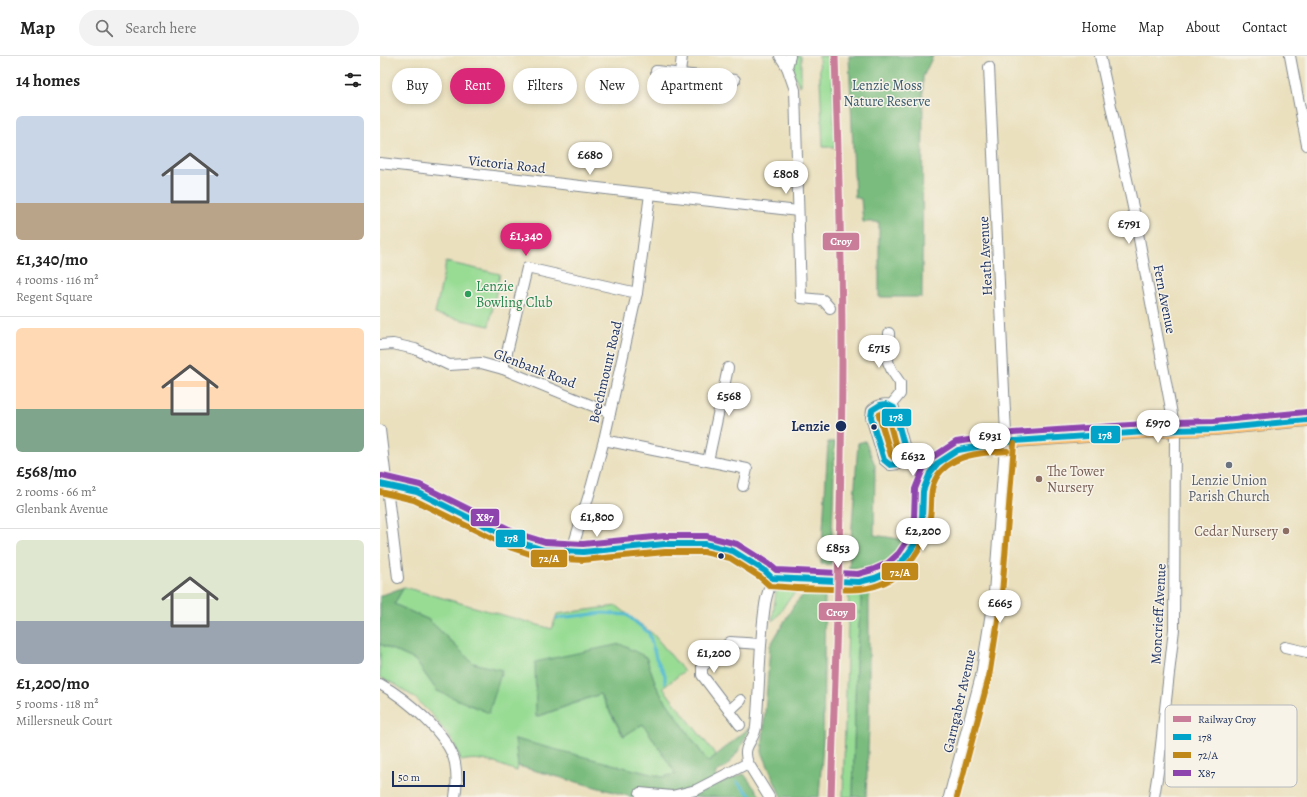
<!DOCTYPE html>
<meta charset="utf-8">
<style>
:root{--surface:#fff;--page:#f2f2f2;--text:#222;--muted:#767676;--line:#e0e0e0;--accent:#db2777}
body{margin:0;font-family:Alegreya,serif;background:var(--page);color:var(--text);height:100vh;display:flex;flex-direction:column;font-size:15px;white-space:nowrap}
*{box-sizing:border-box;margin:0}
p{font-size:13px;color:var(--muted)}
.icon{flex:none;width:22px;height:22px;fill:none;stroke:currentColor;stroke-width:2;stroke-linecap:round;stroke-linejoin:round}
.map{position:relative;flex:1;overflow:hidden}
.details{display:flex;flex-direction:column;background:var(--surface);width:380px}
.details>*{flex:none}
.top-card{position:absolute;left:12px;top:12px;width:380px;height:36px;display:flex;gap:8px}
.scale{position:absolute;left:12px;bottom:10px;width:73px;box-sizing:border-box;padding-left:4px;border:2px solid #1b2f5e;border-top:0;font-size:11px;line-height:14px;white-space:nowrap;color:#1b2f5e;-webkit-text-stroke:3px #f7f3e8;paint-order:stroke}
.price{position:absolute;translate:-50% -34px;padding:0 9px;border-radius:14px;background:#fff;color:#222;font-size:13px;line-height:26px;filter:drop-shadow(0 1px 2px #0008)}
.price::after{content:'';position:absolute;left:50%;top:24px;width:12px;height:9px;margin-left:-6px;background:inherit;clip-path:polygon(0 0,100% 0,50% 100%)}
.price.active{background:var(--accent);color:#fff}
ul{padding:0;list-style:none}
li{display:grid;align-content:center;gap:8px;height:212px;padding:0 16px}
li+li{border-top:1px solid var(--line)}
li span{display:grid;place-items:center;height:124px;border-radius:6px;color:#555}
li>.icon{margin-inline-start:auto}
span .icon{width:72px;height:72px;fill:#fffc;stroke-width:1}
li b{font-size:17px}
h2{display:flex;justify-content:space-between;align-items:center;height:48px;padding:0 16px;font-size:17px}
.tag{padding:0 14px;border-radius:18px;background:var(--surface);box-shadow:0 2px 6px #0003;font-size:14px;line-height:36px}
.tag.active{background:var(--accent);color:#fff}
header{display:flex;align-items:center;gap:24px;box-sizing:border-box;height:56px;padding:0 20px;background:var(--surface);border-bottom:1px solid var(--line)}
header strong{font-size:19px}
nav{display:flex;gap:22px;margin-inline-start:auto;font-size:14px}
.search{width:280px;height:36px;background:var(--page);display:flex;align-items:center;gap:10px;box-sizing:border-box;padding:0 14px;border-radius:22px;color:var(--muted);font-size:15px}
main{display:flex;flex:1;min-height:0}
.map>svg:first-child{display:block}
.green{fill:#98dc94;stroke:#5a8679}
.forest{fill:#7abc7e;stroke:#4a766e}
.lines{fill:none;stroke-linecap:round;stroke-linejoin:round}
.stream{stroke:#55bbd4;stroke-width:3}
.minor-casing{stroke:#82888e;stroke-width:12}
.major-casing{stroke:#82888e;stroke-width:14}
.minor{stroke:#fff;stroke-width:10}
.major{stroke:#fabe6d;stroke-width:13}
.bus-1-casing{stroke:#f7f3e8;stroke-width:9}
.bus-2-casing{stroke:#f7f3e8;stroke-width:9}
.bus-3-casing{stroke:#f7f3e8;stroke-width:9}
.bus-1{stroke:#01a3c8;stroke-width:6}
.bus-2{stroke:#c08818;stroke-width:6}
.bus-3{stroke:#8e44ad;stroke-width:6}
.rail-1-casing{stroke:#f7f3e8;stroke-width:10}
.rail-1{stroke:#c97d99;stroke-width:7}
.leisure-dot{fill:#2e9e5b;stroke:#f7f3e8;stroke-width:1.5}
.stop-dot{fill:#1b2f5e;stroke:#f7f3e8;stroke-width:1.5}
.worship-dot{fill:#6b7280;stroke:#f7f3e8;stroke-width:1.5}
.education-dot{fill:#8d6e63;stroke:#f7f3e8;stroke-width:1.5}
.labels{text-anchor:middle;stroke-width:3;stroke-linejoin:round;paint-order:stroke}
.park-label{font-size:14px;fill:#3a5a6c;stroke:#f7f3e8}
.street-label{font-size:14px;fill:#1b2f5e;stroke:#f7f3e8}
.leisure-label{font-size:14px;fill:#27864d;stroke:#f7f3e8;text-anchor:start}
.stop-label{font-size:14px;font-weight:bold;fill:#1b2f5e;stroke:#f7f3e8;text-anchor:end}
.education-label{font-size:14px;fill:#785e54;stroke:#f7f3e8;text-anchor:start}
.worship-label{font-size:14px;fill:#5b616d;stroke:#f7f3e8}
.key{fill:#f7f3e8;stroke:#b5b8bf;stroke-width:1}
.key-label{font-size:11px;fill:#1b2f5e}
.line-badge{stroke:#f7f3e8;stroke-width:1.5}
.badge-label{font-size:11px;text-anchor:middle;font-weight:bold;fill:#fff}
</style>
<header>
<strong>Map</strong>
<div class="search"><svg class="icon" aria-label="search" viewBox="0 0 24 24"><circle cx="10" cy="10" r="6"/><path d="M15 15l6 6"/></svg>Search here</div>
<nav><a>Home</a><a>Map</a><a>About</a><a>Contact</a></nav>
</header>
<main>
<section class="details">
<h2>14 homes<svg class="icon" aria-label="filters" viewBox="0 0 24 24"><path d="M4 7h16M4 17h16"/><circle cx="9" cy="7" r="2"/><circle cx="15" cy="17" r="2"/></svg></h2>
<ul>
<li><span style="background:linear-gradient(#c9d6e8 70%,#b9a48a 0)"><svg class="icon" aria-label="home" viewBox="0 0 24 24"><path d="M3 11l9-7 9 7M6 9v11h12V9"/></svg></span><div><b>£1,340/mo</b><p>4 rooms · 116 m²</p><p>Regent Square</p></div></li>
<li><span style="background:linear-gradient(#ffd9b3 65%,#7fa58c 0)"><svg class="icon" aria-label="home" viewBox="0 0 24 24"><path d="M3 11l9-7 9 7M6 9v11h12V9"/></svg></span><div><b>£568/mo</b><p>2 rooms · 66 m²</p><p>Glenbank Avenue</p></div></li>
<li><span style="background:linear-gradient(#dfe7d0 65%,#9aa5b1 0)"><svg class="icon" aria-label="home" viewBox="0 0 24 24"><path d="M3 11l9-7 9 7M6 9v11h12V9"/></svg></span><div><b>£1,200/mo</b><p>5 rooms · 118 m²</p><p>Millersneuk Court</p></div></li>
</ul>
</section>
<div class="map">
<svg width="927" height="741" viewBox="0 0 927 741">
<rect width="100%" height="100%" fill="#f7f3e8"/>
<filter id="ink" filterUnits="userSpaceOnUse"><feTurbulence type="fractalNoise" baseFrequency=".025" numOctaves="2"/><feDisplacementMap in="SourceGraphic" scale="8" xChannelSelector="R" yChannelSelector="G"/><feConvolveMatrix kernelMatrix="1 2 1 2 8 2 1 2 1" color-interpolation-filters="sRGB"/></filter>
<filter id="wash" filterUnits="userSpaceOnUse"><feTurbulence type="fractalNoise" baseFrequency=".012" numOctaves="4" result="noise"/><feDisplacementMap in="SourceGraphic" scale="16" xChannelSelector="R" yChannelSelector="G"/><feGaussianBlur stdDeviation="0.9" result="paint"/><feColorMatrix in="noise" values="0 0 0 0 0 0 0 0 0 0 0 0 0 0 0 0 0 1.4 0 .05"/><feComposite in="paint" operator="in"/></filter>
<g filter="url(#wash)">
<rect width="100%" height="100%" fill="#eae0be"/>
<g class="green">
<path d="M413,0H421V29L419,30L411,10Z"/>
<path d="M439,0H452L455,91H443Z"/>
<path d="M66,206L120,218L109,270L55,258Z"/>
<path d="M404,529H422L408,544L399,558L392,566L396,536Z"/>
<path d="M24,531L172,573L177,558L237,550L273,578L304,615L283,632L336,699L328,706L278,634L266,601L157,661L220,638L243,680L263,668L296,718L282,721L135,684L138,710L137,715C117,708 102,700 81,705L74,687L52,659L35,642L16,629L0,621V588L35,604L57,635L122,615L93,607L49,564L14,548Z"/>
<path d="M469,533H482L476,608L473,741H463Z"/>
</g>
<g class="forest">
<path d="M469,0H553L543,21L542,241H499V166H483L481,143L475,141Z"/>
<path d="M485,385L495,409L494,479L526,484L511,503L491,512H469L478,387Z"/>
<path d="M448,386H455L451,509L441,508Z"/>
<path d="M431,530H445L443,686L439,741H401L382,696L390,590L414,549Z"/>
<path d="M489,530V671L486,741H473L476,608L482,533Z"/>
<path d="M24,531L14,548L49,564L93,607L122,614L109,657L57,635L35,604L0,588V540Z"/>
<path d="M240,588L266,601L278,634L328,706L369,672C366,684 354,704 344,712C341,714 338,715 335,717L340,727L364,718L381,741H252L138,710L135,683L282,721L296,718L263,668L244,680L220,638L156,661L155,606Z"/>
</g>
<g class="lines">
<g class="stream">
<path d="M177,562L224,557L247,559L269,577L276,602L285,619V627"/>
<path d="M357,726L372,741"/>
</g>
</g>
</g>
<g filter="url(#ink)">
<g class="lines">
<g class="minor-casing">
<g id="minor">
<path d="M400,0L407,11"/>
<path d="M410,0L407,11L415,34L421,242L443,244L450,252"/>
<path d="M720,0L753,151L795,374L794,573L778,716L774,741"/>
<path d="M910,0L927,89"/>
<path d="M276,15L355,24"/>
<path d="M300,17L302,0"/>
<path d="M0,107L418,155"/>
<path d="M509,277L508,306L512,315L520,327V338L511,349"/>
<path d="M0,289L13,288L35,293L69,309L101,307L123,313L230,357"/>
<path d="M123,313L147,212L257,237"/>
<path d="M0,374L18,522"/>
<path d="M224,384L367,413L363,430"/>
<path d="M528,404L519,408L510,409L504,404L491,361L492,354C498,349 508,345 514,352L528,404L538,411L550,417"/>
<path d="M328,405L348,312"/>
<path d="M191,497L211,432L224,384L257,237L270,138"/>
<path d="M905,591L927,596"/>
<path d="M0,628C25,642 69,678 75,707C77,718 77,730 75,741"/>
<path d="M349,655L361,644"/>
<path d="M360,669L322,619V611L350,586L381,588"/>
<path d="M368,707L389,741"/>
<path d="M260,737L292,740L316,734L368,707C361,689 374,686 376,671C380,630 379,589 385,549C386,540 390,531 392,522"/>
<path d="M569,741L601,620L614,537L626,378L609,11"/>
</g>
</g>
<g class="major-casing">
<path id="major" d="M0,428L37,436L136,485L164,494L203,496L285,488H325L353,495L385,515L392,522L437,525L479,526L495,522L513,514L525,502L534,489L542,464L543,435L550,417L558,407L578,394L634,385L795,374L834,373L927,364"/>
</g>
<use href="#minor" class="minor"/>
<use href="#major" class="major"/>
<g class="bus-1-casing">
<g id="bus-1">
<path d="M506,348L514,352L528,404L519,408L510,409L504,404L491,361L492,354L500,349Z"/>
<path d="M0,428L37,436L136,485L164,494L203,496L285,488H325L353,495L385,515L392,522L479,526L495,522L513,514L525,502L534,489L542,464L543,435L550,417L558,407L578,394L634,385L795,374L834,373L927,364"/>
</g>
</g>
<g class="bus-2-casing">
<g id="bus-2">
<path d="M503,357H507L518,399L513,401L511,399L499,360V359Z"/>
<path d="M0,436L34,444L132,492L162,502L203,504L285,496H324L350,502L380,521L390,530C410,532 431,533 451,533C461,533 471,534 481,533C517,529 541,501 549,467C554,448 546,432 561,415C578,397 603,397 627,395"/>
<path d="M577,741L609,621L622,538L634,388"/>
</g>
</g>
<g class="bus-3-casing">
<path id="bus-3" d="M2,420L40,429L139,478L165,486L203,488L284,480H326L357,488L389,508L396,514L478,518L492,514L508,507L519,497L527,485L534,463L535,433L543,413L553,401L576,386L633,377L794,366L834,365L926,356"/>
</g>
<use href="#bus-1" class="bus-1"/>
<use href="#bus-2" class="bus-2"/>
<use href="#bus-3" class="bus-3"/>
<g class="rail-1-casing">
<path id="rail-1" d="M451,741C456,591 462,441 462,290C462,194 458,97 455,0"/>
</g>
<use href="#rail-1" class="rail-1"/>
</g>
</g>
<circle class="leisure-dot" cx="88" cy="238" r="4"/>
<g class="stop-dot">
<circle cx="461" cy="370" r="6"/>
<circle cx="494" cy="371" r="3.5"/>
<circle cx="341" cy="500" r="3.5"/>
</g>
<circle class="worship-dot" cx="849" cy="409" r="4"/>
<g class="education-dot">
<circle cx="659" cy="423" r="4"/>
<circle cx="906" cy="475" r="4"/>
</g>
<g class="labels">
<g class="park-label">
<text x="507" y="34">Lenzie Moss<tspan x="507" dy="16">Nature Reserve</tspan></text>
</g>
<g class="street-label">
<text transform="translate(127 108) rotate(6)" y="5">Victoria Road</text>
<text transform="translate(605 200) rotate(-93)" y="5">Heath Avenue</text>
<text transform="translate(785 243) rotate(79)" y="5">Fern Avenue</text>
<text transform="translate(155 312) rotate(21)" y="5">Glenbank Road</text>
<text transform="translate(225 316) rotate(-77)" y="5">Beechmount Road</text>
<text transform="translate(778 558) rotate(-87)" y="5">Moncrieff Avenue</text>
<text transform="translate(579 645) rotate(-77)" y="5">Garngaber Avenue</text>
</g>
<g class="leisure-label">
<text x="96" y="235">Lenzie<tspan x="96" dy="16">Bowling Club</tspan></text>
</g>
<g class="stop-label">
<text x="450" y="375">Lenzie</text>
</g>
<g class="education-label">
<text x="667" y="420">The Tower<tspan x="667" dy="16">Nursery</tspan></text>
<text x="898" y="480" text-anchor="end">Cedar Nursery</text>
</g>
<g class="worship-label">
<text x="849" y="429">Lenzie Union<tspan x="849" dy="16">Parish Church</tspan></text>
</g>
</g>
<rect x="785" y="649" width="132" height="82" rx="6" class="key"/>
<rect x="793" y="660" width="18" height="6" fill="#c97d99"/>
<rect x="793" y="678" width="18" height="6" fill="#01a3c8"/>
<rect x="793" y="696" width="18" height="6" fill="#c08818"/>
<rect x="793" y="714" width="18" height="6" fill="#8e44ad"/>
<g class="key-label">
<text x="818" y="667">Railway Croy</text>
<text x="818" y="685">178</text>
<text x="818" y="703">72/A</text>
<text x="818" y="721">X87</text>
</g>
<g class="line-badge">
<rect x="442" y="176" width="38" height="19" rx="4" fill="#c97d99"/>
<rect x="501" y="352" width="31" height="19" rx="4" fill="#01a3c8"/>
<rect x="710" y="369" width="31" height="19" rx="4" fill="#01a3c8"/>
<rect x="90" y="452" width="30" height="19" rx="4" fill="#8e44ad"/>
<rect x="115" y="473" width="31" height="19" rx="4" fill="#01a3c8"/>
<rect x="150" y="493" width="38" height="19" rx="4" fill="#c08818"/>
<rect x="501" y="506" width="38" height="19" rx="4" fill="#c08818"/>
<rect x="438" y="546" width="38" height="19" rx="4" fill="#c97d99"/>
</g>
<g class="badge-label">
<text x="461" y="189">Croy</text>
<text x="516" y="365">178</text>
<text x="725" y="383">178</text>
<text x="105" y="465">X87</text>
<text x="131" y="486">178</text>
<text x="169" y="506">72/A</text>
<text x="520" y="520">72/A</text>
<text x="457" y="560">Croy</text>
</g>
</svg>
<div class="scale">50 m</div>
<b class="price" style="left:210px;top:120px">£680</b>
<b class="price" style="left:406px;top:139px">£808</b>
<b class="price" style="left:749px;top:189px">£791</b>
<b class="price active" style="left:146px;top:201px">£1,340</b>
<b class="price" style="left:499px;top:313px">£715</b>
<b class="price" style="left:349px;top:361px">£568</b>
<b class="price" style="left:778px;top:388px">£970</b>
<b class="price" style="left:610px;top:401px">£931</b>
<b class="price" style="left:533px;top:421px">£632</b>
<b class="price" style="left:217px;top:482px">£1,800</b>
<b class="price" style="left:543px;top:496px">£2,200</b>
<b class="price" style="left:458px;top:513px">£853</b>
<b class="price" style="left:620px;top:568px">£665</b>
<b class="price" style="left:334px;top:618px">£1,200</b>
<div class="top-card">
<a class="tag">Buy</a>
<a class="tag active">Rent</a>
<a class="tag">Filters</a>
<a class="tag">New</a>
<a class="tag">Apartment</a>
</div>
</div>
</main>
